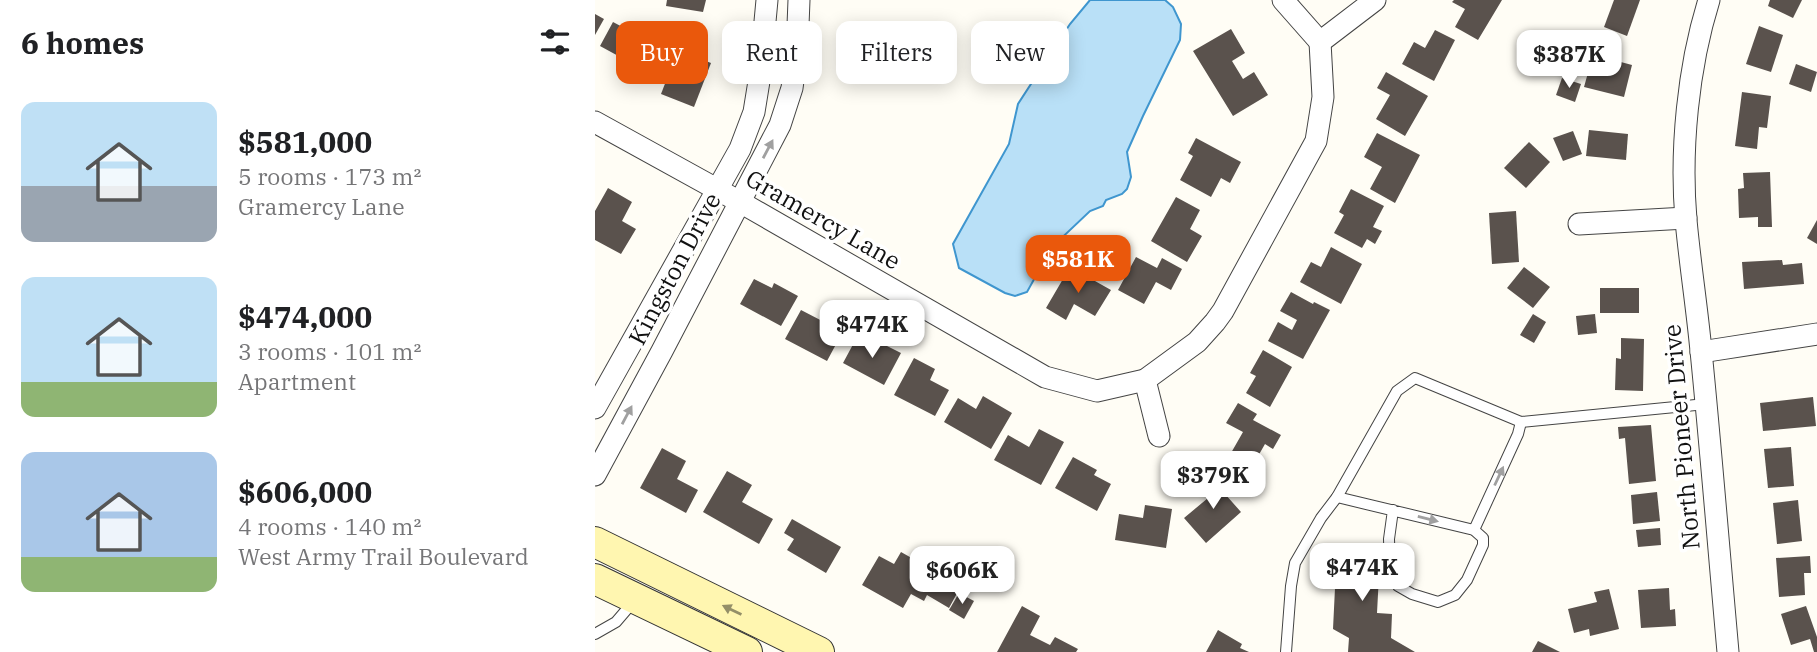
<!DOCTYPE html>
<meta charset="utf-8">
<style>
:root{--surface:#fff;--page:#f2f2f2;--text:#202124;--muted:#757577;--accent:#ea580c}
body{margin:0;font-family:"IBM Plex Serif",serif;background:var(--page);color:var(--text);height:100vh;display:flex;flex-direction:column;font-size:26px;white-space:nowrap}
*{box-sizing:border-box;margin:0}
p{font-size:23px;color:var(--muted)}
.icon{flex:none;width:38px;height:38px;fill:none;stroke:currentColor;stroke-width:2;stroke-linecap:round;stroke-linejoin:round}
.map{position:relative;flex:1;overflow:hidden}
.drawer{display:flex;flex-direction:column;background:var(--surface);width:595px}
.drawer>*{flex:none}
.top-card{position:absolute;left:21px;top:21px;width:665px;height:63px;display:flex;gap:14px}
.price{position:absolute;translate:-50% -60px;padding:0 16px;border-radius:14px;background:#fff;color:#222;font-size:23px;line-height:46px;filter:drop-shadow(0 2px 4px #0008)}
.price::after{content:'';position:absolute;left:50%;top:42px;width:21px;height:16px;margin-left:-10px;background:inherit;clip-path:polygon(0 0,100% 0,50% 100%)}
.price.selected{background:var(--accent);color:#fff}
ul{padding:0;list-style:none}
li{display:flex;align-items:center;gap:21px;height:175px;padding:0 21px}
li span{display:grid;place-items:center;flex:none;width:196px;height:140px;border-radius:14px;color:#555}
li>.icon{margin-inline-start:auto}
span .icon{width:84px;height:84px;fill:#fffc;stroke-width:1}
li b{font-size:30px}
h2{display:flex;justify-content:space-between;align-items:center;height:84px;padding:0 21px;font-size:30px}
.chip{padding:0 24px;border-radius:14px;background:var(--surface);box-shadow:0 4px 18px #0003;font-size:24px;line-height:63px}
.chip.selected{background:var(--accent);color:#fff}
main{display:flex;flex:1;min-height:0}
.map>svg:first-child{display:block}
.water{fill:#b9e0f7;stroke:#3f96cf;stroke-width:2}
.building{fill:#5a524d}
.lines{fill:none;stroke-linecap:round;stroke-linejoin:round}
.service-casing{stroke:#444;stroke-width:12}
.minor-casing{stroke:#444;stroke-width:23}
.secondary-casing{stroke:#333;stroke-width:32}
.service{stroke:#fff;stroke-width:10}
.minor{stroke:#fff;stroke-width:21}
.secondary{stroke:#fff6b0;stroke-width:30}
.oneway{fill:#a0a0a0}
.oneway2{fill:#948f68}
.labels{text-anchor:middle;stroke-width:7;stroke-linejoin:round;paint-order:stroke}
.street-label{font-size:24px;fill:#111;stroke:#fff}
</style>
<main>
<section class="drawer">
<h2>6 homes<svg class="icon" aria-label="filters" viewBox="0 0 24 24"><path d="M4 7h16M4 17h16"/><circle cx="9" cy="7" r="2"/><circle cx="15" cy="17" r="2"/></svg></h2>
<ul>
<li><span style="background:linear-gradient(#bfe0f5 60%,#9aa5b1 0)"><svg class="icon" aria-label="home" viewBox="0 0 24 24"><path d="M3 11l9-7 9 7M6 9v11h12V9"/></svg></span><div><b>$581,000</b><p>5 rooms · 173 m²</p><p>Gramercy Lane</p></div></li>
<li><span style="background:linear-gradient(#bfe0f5 75%,#8fb573 0)"><svg class="icon" aria-label="home" viewBox="0 0 24 24"><path d="M3 11l9-7 9 7M6 9v11h12V9"/></svg></span><div><b>$474,000</b><p>3 rooms · 101 m²</p><p>Apartment</p></div></li>
<li><span style="background:linear-gradient(#a9c7e8 75%,#8fb573 0)"><svg class="icon" aria-label="home" viewBox="0 0 24 24"><path d="M3 11l9-7 9 7M6 9v11h12V9"/></svg></span><div><b>$606,000</b><p>4 rooms · 140 m²</p><p>West Army Trail Boulevard</p></div></li>
</ul>
</section>
<div class="map">
<svg width="1222" height="652" viewBox="0 0 1222 652">
<rect width="100%" height="100%" fill="#fffdf5"/>
<path class="water" d="M495,0H570L578,7L586,24L585,40L548,116L532,152L536,177L532,189L527,194L511,200L508,206L495,211L457,247L432,292L420,296L410,293L364,268L358,244L414,144L423,104L475,24Z"/>
<g class="building">
<path d="M72,0H111L108,12L71,6Z"/>
<path d="M859,0H907L883,40L860,27L870,9L857,2Z"/>
<path d="M1019,0H1045L1032,36L1009,27Z"/>
<path d="M1175,0H1207L1198,18L1173,6Z"/>
<path d="M0,14L9,19L0,35Z"/>
<path d="M18,22L63,46L45,80L22,67L27,58L5,46Z"/>
<path d="M1164,26L1188,35L1176,72L1151,64Z"/>
<path d="M636,29L650,53L637,61L648,79L659,72L673,95L638,116L598,51Z"/>
<path d="M840,30L860,40L839,81L807,64L819,42L830,48Z"/>
<path d="M83,50L116,63L99,107L66,94Z"/>
<path d="M1011,58L1037,65L1029,97L989,87L996,62L1009,65Z"/>
<path d="M1201,64L1222,72L1216,92L1194,84Z"/>
<path d="M791,72L833,96L810,136L781,119L795,95L782,88Z"/>
<path d="M967,78L986,84L980,102L961,95Z"/>
<path d="M1147,92L1176,96L1172,128L1164,127L1162,149L1140,146Z"/>
<path d="M994,130L1033,134L1031,160L991,156Z"/>
<path d="M978,131L987,154L968,161L958,138Z"/>
<path d="M782,133L825,155L800,203L775,189L787,167L769,157Z"/>
<path d="M601,138L646,162L635,183L626,178L616,197L585,180L598,156L593,153Z"/>
<path d="M934,142L955,162L931,188L909,168Z"/>
<path d="M1175,172L1177,227H1163V217L1144,218L1143,189L1149,188L1148,173Z"/>
<path d="M13,188L37,202L27,221L41,229L26,254L0,240V211Z"/>
<path d="M756,189L789,206L778,227L787,231L780,244L772,239L767,248L739,233L749,215L744,212Z"/>
<path d="M581,197L605,210L595,229L607,236L592,262L556,241Z"/>
<path d="M921,211L924,262L897,264L894,213Z"/>
<path d="M1222,220V244L1212,238Z"/>
<path d="M736,247L767,264L746,304L705,282L716,262L726,267Z"/>
<path d="M541,257L562,268L567,258L587,269L576,290L561,282L549,304L523,290Z"/>
<path d="M1187,260L1188,265L1207,263L1209,284L1149,289L1147,262Z"/>
<path d="M475,267L516,290L500,316L479,304L471,320L451,308Z"/>
<path d="M929,267L955,287L938,308L912,288Z"/>
<path d="M159,279L177,288L179,283L203,296L186,326L145,304Z"/>
<rect x="1005" y="288" width="39" height="25"/>
<path d="M696,292L718,304L719,302L735,310L708,359L673,341L683,322L697,330L702,320L685,311Z"/>
<path d="M206,310L233,324L238,314L253,322L232,361L190,339Z"/>
<path d="M938,314L951,322L939,343L925,335Z"/>
<path d="M1000,314L1002,333L983,335L981,316Z"/>
<path d="M262,337L281,347L284,342L306,353L289,385L248,363Z"/>
<path d="M1026,338L1049,339L1048,391L1020,390L1021,358L1026,359Z"/>
<path d="M668,350L697,367L675,407L651,393L661,376L655,373Z"/>
<path d="M319,358L340,369L335,380L354,390L340,416L299,395Z"/>
<path d="M388,396L417,413L396,449L349,422L363,398L381,409Z"/>
<path d="M1218,397L1221,426L1168,431L1165,403Z"/>
<path d="M643,403L662,414L658,420L686,435L678,449L670,444L658,465L636,453L648,432L631,423Z"/>
<path d="M1056,425L1061,481L1034,484L1030,438L1024,439L1023,427Z"/>
<path d="M444,429L469,442L446,485L399,460L413,435L434,447Z"/>
<path d="M1196,447L1199,486L1173,488L1169,449Z"/>
<path d="M67,448L91,461L82,479L103,490L91,513L45,488Z"/>
<path d="M478,457L502,470L499,475L516,484L502,511L460,488Z"/>
<path d="M132,471L157,485L147,502L178,519L164,544L108,512Z"/>
<path d="M621,476L633,491L630,494L646,512L611,543L589,518L613,498L605,489Z"/>
<path d="M1062,492L1065,521L1038,524L1036,495Z"/>
<path d="M1203,500L1207,541L1182,544L1178,503Z"/>
<path d="M550,505L577,509L571,548L520,540L524,514L548,518Z"/>
<path d="M197,519L246,547L231,573L192,550L199,539L189,533Z"/>
<path d="M1065,528L1066,545L1043,547L1041,530Z"/>
<path d="M742,547L775,549L785,556L782,613L797,614L796,638L820,652H753L754,638L738,629Z"/>
<path d="M306,552L366,586L354,608L332,595L329,601L316,594L308,608L267,585L284,556L299,564Z"/>
<path d="M1215,556L1216,573H1209L1210,595L1184,597L1181,558Z"/>
<path d="M1074,588L1075,610L1080,609L1081,626L1046,628L1043,590Z"/>
<path d="M1014,589L1024,629L995,636L994,629L979,633L973,609L1002,602L999,592Z"/>
<path d="M364,593L379,601L369,619L354,610Z"/>
<path d="M427,606L445,616L435,635L455,645L460,637L483,649L481,652H402Z"/>
<path d="M1211,606L1222,637V652H1219L1215,639L1196,645L1186,614Z"/>
<path d="M623,630L647,644L645,648L654,652H611Z"/>
<path d="M943,641L965,652H937Z"/>
</g>
<g class="lines">
<g class="service-casing">
<g id="service">
<path d="M742,497L879,530L888,538V545L872,580L860,595L843,602L817,594L803,586L795,570L794,539L798,510"/>
<path d="M879,530L923,434L926,422"/>
<path d="M0,634L21,622L39,601"/>
<path d="M691,652L696,586L700,563L726,518L742,497L802,391L820,378L926,422L1111,404"/>
</g>
</g>
<g class="minor-casing">
<g id="minor">
<path d="M688,0L725,42"/>
<path d="M1114,0C1093,67 1085,150 1091,220C1095,264 1102,308 1106,351C1116,451 1124,552 1133,652"/>
<path d="M725,42L780,0"/>
<path d="M0,122L145,202L450,377L502,391L550,380L602,342L620,322L628,311L721,141L728,97L725,42"/>
<path d="M984,224L1091,218"/>
<path d="M1106,352L1222,334"/>
<path d="M550,380L564,436"/>
<path d="M0,408L145,149L159,112L165,75L172,0"/>
<path d="M0,475L67,351L185,125L197,88L202,51L204,0"/>
</g>
</g>
<g class="secondary-casing">
<g id="secondary">
<path d="M0,542L224,652"/>
<path d="M0,579L152,652"/>
</g>
</g>
<use href="#service" class="service"/>
<use href="#minor" class="minor"/>
<use href="#secondary" class="secondary"/>
</g>
<defs><path id="oneway-solid" d="M-6-.8H1V-3.2L6.5 0L1 3.2V.8H-6Z" transform="scale(1.75)"/></defs>
<g class="oneway">
<use href="#oneway-solid" transform="translate(173 149) rotate(-62)"/>
<use href="#oneway-solid" transform="translate(32 415) rotate(-62)"/>
<use href="#oneway-solid" transform="translate(904 476) rotate(-65)"/>
<use href="#oneway-solid" transform="translate(833 519) rotate(14)"/>
</g>
<use class="oneway2" href="#oneway-solid" transform="translate(137 610) rotate(-154)"/>
<g class="labels">
<g class="street-label">
<text transform="translate(228 220) rotate(30)" y="8">Gramercy Lane</text>
<text transform="translate(80 269) rotate(-62)" y="8">Kingston Drive</text>
<text transform="translate(1087 437) rotate(-95)" y="8">North Pioneer Drive</text>
</g>
</g>
</svg>
<b class="price" style="left:974px;top:90px">$387K</b>
<b class="price selected" style="left:483px;top:295px">$581K</b>
<b class="price" style="left:277px;top:360px">$474K</b>
<b class="price" style="left:618px;top:511px">$379K</b>
<b class="price" style="left:767px;top:603px">$474K</b>
<b class="price" style="left:367px;top:606px">$606K</b>
<div class="top-card">
<a class="chip selected">Buy</a>
<a class="chip">Rent</a>
<a class="chip">Filters</a>
<a class="chip">New</a>
</div>
</div>
</main>
